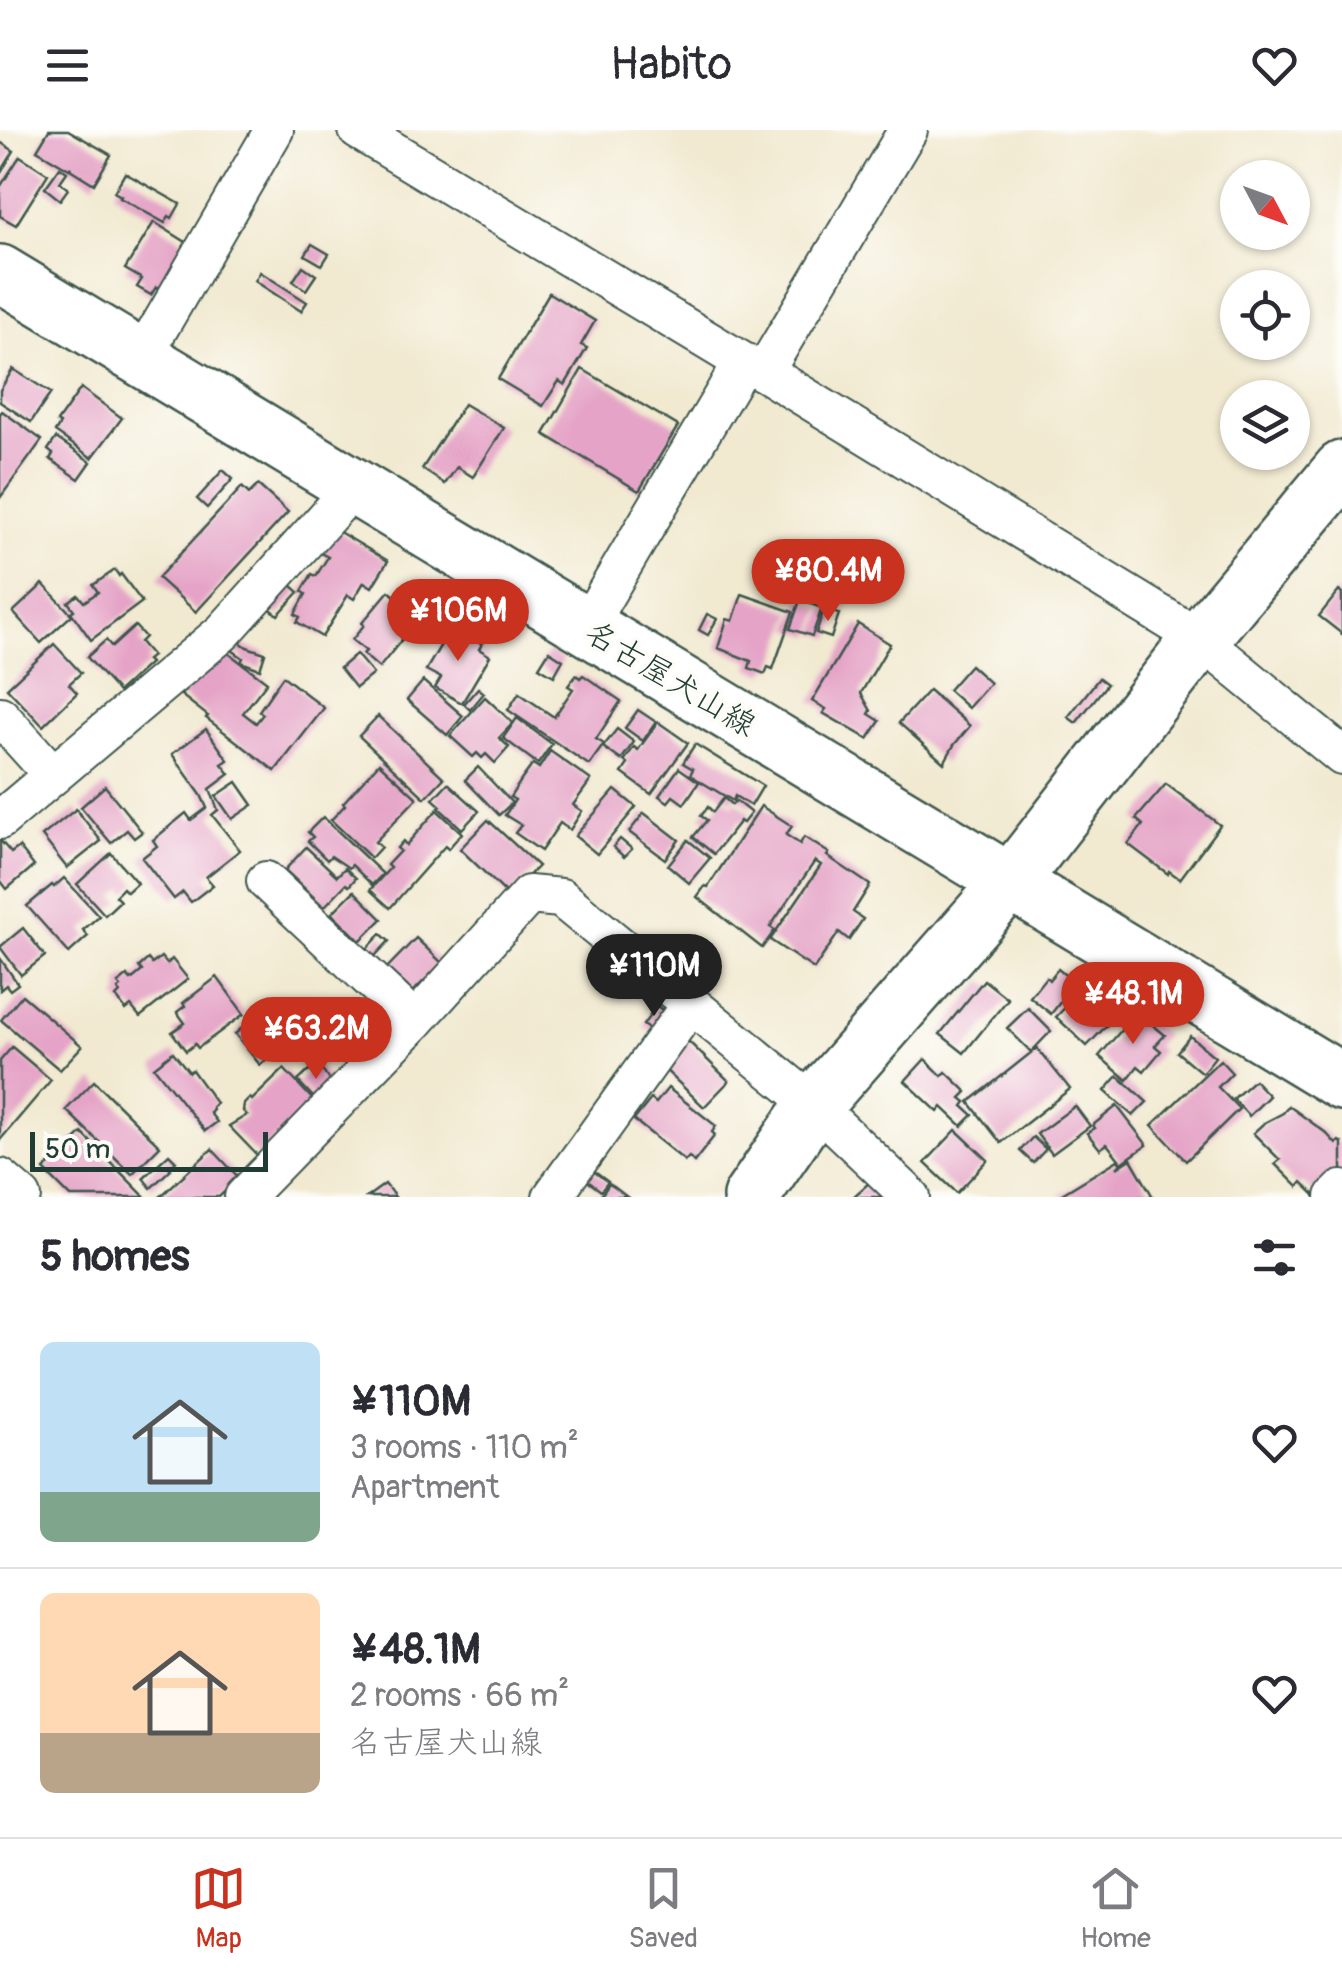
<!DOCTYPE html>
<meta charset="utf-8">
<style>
:root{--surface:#fff;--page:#f7f7f7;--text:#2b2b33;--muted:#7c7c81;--line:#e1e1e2;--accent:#c8321e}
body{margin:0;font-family:Pangolin,"Klee One",sans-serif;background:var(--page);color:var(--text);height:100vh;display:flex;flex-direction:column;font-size:38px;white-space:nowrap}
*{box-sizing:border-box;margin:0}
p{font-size:32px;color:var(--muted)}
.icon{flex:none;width:55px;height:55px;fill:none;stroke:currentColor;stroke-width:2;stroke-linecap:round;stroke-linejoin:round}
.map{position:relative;height:1067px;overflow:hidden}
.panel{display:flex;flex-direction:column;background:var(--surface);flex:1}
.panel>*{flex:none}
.needle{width:65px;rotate:131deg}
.fabs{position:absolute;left:1220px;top:30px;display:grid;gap:20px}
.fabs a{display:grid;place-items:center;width:90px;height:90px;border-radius:50%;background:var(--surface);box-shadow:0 2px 8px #0004;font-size:50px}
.scale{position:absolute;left:30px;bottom:25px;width:238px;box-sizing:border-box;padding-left:10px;border:5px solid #1f3d34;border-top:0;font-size:28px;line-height:35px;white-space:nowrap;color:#1f3d34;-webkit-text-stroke:8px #fdfcf7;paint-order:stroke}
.price{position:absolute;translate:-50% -85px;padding:0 22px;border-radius:35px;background:var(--accent);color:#fff;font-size:32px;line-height:65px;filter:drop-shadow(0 2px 5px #0008)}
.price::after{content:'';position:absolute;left:50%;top:60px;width:30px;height:22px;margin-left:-15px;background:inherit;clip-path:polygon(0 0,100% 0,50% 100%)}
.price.active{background:#222;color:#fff}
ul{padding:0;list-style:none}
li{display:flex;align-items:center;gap:30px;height:250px;padding:0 40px}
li+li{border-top:2px solid var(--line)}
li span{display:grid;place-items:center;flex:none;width:280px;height:200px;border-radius:15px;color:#555}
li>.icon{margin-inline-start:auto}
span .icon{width:120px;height:120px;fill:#fffc;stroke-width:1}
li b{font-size:42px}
h2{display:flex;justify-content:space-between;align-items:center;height:120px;padding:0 40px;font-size:42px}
header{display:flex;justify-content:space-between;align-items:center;height:130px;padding:0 40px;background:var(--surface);font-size:45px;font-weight:600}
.dock{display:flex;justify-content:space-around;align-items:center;height:140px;border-top:2px solid var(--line);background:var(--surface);font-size:28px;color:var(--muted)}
.dock a{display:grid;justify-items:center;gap:5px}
.dock .active{color:var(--accent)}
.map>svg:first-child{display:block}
.building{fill:#e5a4c7}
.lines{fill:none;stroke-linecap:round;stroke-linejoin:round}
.street-casing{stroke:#3e574b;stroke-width:42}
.secondary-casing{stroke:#3e574b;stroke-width:60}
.street{stroke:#fff;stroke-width:38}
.secondary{stroke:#fff;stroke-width:55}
.labels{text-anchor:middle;stroke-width:8;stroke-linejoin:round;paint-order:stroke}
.street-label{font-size:32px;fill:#1f3d34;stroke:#fdfcf7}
</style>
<header><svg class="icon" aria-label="menu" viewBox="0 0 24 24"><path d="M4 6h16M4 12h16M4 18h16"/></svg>Habito<svg class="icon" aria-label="heart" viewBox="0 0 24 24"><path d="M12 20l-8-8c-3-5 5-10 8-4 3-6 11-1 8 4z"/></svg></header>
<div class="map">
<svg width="1342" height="1067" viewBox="0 0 1342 1067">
<rect width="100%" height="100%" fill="#fdfcf7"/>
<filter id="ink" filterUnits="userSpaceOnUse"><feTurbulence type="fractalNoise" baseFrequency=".01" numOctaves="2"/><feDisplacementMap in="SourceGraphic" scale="20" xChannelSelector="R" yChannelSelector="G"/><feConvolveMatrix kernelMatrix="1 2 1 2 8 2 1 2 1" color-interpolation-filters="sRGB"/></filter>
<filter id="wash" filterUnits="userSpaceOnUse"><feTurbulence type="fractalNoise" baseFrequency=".0048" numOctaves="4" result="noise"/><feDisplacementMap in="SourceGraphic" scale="40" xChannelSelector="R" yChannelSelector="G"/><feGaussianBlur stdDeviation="2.25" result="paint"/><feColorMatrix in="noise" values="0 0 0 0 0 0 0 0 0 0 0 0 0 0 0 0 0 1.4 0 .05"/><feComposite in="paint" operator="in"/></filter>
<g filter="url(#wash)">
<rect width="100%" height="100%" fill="#f1e9d0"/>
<g id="blocks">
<g class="building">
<path d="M49,0H68L111,25L94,54L70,39L71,37L69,39L37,20Z"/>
<path d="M0,12L14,21L0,44Z"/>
<path d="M20,26L48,44L16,95L0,86V57Z"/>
<path d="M60,37L67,42L60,52L68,59L60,70L45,58Z"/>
<path d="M125,43L180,74L172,88L169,86L165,93L120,68L121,66L114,62Z"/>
<path d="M154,92L189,114L161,161L156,157L151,165L137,157L142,149L125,139Z"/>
<path d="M312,114L329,124L322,135L305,125Z"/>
<path d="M303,136L316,145L306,160L293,151Z"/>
<path d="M260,142L307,172L301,181L255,151Z"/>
<path d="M549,163L595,191L581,215L587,218L565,255L559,251L543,276L498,249Z"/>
<path d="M13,239L51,263L31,292L0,272V260Z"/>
<path d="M582,239L678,296L639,361L544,304Z"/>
<path d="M81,258L122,288L92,328L55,302L60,294L57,292Z"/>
<path d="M464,274L504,298L473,347L457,337L445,354L422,339Z"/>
<path d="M2,281L42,310L0,368V284Z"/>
<path d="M56,308L91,332L79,349L50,329L53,324L48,320Z"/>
<path d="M223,340L233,349L207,378L197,369Z"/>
<path d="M258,355L288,382L196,482L158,448L242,357L249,364Z"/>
<path d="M331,397L388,431L372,457L364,452L354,469L348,465L322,507L297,492L300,487L295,484L306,464L302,461L312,444L316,446L328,427L317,421Z"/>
<path d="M115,440L119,446L121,444L142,472L91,510L71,482L74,480L68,472L78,465L84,472L98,462L93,455Z"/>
<path d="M283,448L299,462L278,485L262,472Z"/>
<path d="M43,454L72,485L41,513L13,482Z"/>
<path d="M389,461L420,487L379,538L363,524L366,521L352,510L364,495L362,493Z"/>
<path d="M1339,461L1342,464V504L1319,486Z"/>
<path d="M742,464L793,482L773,539L768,537L765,544L749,538L751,531L718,518L727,489L733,491Z"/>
<path d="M800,470L822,478L812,506L790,499Z"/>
<path d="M824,479L839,484L831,508L816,503Z"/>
<path d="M707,484L717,489L708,505L699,500Z"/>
<path d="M858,494L890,514L861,563L871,581L869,584L880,591L868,609L823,583L826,579L812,571Z"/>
<path d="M135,496L145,507L140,512L152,526L147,530L150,533L118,562L87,527L106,510L112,517Z"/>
<path d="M452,496L482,514L479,519L490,526L462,573L435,558L441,548L426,540Z"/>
<path d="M231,506L247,517L265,523L260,539L241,532L243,528L225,515Z"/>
<path d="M54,514L81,543L69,554L77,563L43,596L7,558Z"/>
<path d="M219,516L267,552L243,583L256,593L263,584L259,581L283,546L324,578L275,641L206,588L208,586L181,565Z"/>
<path d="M549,521L563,530L554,546L539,537Z"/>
<path d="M356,524L373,544L356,558L340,538Z"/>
<path d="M970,535L990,553L968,578L948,560Z"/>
<path d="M576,545L580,548L583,545L621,571L596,609L604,614L589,635L508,580L519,563L554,587L573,559L568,556Z"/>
<path d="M1099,548L1107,554L1076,593L1068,587Z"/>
<path d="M423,551L463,586L447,605L407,570Z"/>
<path d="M478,558L484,563L470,580L464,574Z"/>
<path d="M929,560L970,596L954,615L944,633L899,593Z"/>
<path d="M485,567L513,593L499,608L509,617L495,633L486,624L482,628L477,623L473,627L450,606Z"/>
<path d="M638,580L656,592L643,611L625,598Z"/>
<path d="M378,586L444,648L425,668L359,606Z"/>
<path d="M517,588L552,614L538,634L503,608Z"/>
<path d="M658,592L688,613L651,664L622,643L628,634L624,631L634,617L638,620Z"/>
<path d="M206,599L228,630L222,634L230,644L210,659L218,680L212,685L240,720L206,747L213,755L191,772L183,762L174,769L142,728L157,716L153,710L186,683L191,690L207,678L201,665L172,624Z"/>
<path d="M617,599L634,612L621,630L603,617Z"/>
<path d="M695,614L763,656L751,676L735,666L733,671L690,645L693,639L683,633Z"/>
<path d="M550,621L591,650L573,675L582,681L570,700L560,693L541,721L515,703L521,695L505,685L515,670L510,667L522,649L533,634L539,638Z"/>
<path d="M379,633L417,668L375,712L381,717L371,728L331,690L345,675L343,673Z"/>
<path d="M478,637L512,673L499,685L465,650Z"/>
<path d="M679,638L699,652L684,674L673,666L668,672L659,666Z"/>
<path d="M237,652L253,675L232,689L216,666Z"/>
<path d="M448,653L479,681L462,699L439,678L441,676L433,669Z"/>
<path d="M1166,654L1220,695L1180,749L1169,741L1168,744L1128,714L1143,695L1136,689Z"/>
<path d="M105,656L142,702L134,708L127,700L111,713L81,677Z"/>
<path d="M615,660L636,677L597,724L575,706Z"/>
<path d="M724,668L732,675L736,671L751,683L743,693L740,691L714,724L693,707L707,690L701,686L708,677L713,682Z"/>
<path d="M761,676L792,696L786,705L800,714L804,707L829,723L827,726L870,755L853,782L863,789L849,810L839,802L814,839L770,810L821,735L815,731L770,797L775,800L762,818L697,767L705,756L708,757Z"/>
<path d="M76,679L101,711L67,738L42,706Z"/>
<path d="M437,680L462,703L448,719L445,716L390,778L370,760L390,738L387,735L400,721L397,718L403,711L406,715Z"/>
<path d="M644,683L679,710L665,729L629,702Z"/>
<path d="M323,687L383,744L372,755L352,735L349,738L331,726L327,730L308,711L313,707L308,702Z"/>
<path d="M488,690L538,736L509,766L460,719Z"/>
<path d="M620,709L632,719L624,727L613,717Z"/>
<path d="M0,710L11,723L19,717L34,736L7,759L0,750Z"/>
<path d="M688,710L710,728L689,753L668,735Z"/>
<path d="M306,717L337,746L345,738L356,748L349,756L346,754L324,777L285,740Z"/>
<path d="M111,723L137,753L127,762L123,758L115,766L120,771L105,785L77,754Z"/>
<path d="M64,748L99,786L83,800L88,806L69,823L27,776L52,755L54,757Z"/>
<path d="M354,761L382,789L360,811L332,783Z"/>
<path d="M23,798L45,826L21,845L0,817Z"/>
<path d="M381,804L389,811L373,828L365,821Z"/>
<path d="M416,808L442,833L413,862L387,838Z"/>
<path d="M161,827L167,834L172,829L188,849L140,887L131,876L126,880L116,867L120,863L118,860L121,857L118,853L127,846L131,850L142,841L139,837L148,829L152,834Z"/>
<path d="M0,828L18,854L10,860L6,855L0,860Z"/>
<path d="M1058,839L1075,853L1051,884L1030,867L1046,847L1049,850Z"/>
<path d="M1092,842L1131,867L1118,888L1079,863Z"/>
<path d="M217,847L244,884L198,918L195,914L186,921L172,902L185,893L177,882L185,876L183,873Z"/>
<path d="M984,850L1008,869L964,923L940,904Z"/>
<path d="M22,865L82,916L60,940L1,890Z"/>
<path d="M1076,866L1107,895L1087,916L1056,887Z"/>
<path d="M657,876L666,883L652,902L643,895Z"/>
<path d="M1028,878L1051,901L1031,922L1007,898Z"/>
<path d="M1137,882L1165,905L1155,916L1161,921L1144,941L1138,936L1127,950L1099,926Z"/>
<path d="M250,891L275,923L260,935L235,904Z"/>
<path d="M683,906L729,951L704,977L657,932Z"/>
<path d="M1190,906L1215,927L1202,943L1177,922Z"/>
<path d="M12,917L51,950L0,1010V931Z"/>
<path d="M1037,918L1070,959L1001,1013L969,972Z"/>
<path d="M173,922L189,942L192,940L216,973L212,977L213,980L210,983L217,992L205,1001L154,937Z"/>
<path d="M925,929L942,946L946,942L967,962L961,968L966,972L963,976L973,985L962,996L942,977L938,982L905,951Z"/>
<path d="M1220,930L1232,943L1218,957L1239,979L1186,1031L1152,995Z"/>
<path d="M316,934L334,954L316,970L298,951Z"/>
<path d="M284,939L314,971L293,990L294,991L258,1026L229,996L247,985L243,981L244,974L250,968L252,970Z"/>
<path d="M1118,946L1147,972L1133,986L1105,961Z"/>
<path d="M1254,950L1269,966L1249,986L1233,969Z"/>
<path d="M94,951L160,1016L132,1044L66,980Z"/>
<path d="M668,958L716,996L712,1002L715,1005L694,1032L689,1027L685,1031L634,990L651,969L656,973Z"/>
<path d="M1075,976L1090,996L1052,1024L1037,1004Z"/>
<path d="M1117,976L1147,1015L1122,1033L1107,1014L1100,1019L1087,1003L1095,998L1093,995Z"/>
<path d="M1289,976L1326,1003L1336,1014L1339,1011L1342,1013V1042L1317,1067L1302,1052L1298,1057L1275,1034L1280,1030L1253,1003L1264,993L1283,983Z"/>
<path d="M956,1000L988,1030L957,1063L925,1033Z"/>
<path d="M82,1003L145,1067H71L44,1040Z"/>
<path d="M1033,1007L1046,1019L1033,1033L1020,1021Z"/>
<path d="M212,1019L239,1048L219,1067H160Z"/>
<path d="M169,1024L176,1031L169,1037L171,1039L151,1058L143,1048Z"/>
<path d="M1131,1029L1152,1065L1149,1067H1057L1118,1030L1121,1034L1117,1038Z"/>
<path d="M592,1040L608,1052L601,1061L585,1049Z"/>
<path d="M870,1052L883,1067H853Z"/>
<path d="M385,1054L395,1067H367Z"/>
<path d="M609,1054L614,1057L627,1067H600Z"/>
</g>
</g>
</g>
<g filter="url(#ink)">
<use href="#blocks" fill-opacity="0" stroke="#3e574b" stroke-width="2.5"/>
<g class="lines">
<g class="street-casing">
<g id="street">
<path d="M358,0L743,232L764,242L1200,509L1342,626"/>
<path d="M142,227L274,0"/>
<path d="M764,242L908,0"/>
<path d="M586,497L743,232"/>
<path d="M0,586L53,645"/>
<path d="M0,690L223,502L353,358"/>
<path d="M266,751L415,891"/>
<path d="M0,1048L22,1067"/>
<path d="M244,1067L415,891L529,765L561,768L814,975L911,1067"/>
<path d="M552,1067L691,874"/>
<path d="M1335,1067L1342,1060"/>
</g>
</g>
<g class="secondary-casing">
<g id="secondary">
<path d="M0,143L1342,952"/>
<path d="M751,1067L814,975L1011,751L1200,509L1342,339"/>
</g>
</g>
<use href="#street" class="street"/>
<use href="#secondary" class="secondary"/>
</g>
</g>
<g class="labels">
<g class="street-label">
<text transform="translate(671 548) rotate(31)" y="11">名古屋犬山線</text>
</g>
</g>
</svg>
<div class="fabs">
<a><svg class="needle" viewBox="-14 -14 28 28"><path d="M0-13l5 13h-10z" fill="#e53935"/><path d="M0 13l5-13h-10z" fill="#7c7c81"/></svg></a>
<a><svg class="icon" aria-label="locate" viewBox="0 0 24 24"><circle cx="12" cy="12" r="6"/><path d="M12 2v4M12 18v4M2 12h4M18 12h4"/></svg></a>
<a><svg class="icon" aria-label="layers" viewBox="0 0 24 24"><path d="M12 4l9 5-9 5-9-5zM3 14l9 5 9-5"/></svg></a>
</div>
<div class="scale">50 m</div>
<b class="price" style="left:828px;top:494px">¥80.4M</b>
<b class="price" style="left:458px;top:534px">¥106M</b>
<b class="price active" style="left:654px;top:889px">¥110M</b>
<b class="price" style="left:1133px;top:917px">¥48.1M</b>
<b class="price" style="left:316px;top:952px">¥63.2M</b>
</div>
<section class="panel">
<h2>5 homes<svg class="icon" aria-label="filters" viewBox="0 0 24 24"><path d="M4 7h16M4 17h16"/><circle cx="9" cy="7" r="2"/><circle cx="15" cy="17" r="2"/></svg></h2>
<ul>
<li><span style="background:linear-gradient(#bfe0f5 75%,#7fa58c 0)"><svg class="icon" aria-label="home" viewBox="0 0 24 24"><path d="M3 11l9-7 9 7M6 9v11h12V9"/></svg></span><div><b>¥110M</b><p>3 rooms · 110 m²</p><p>Apartment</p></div><svg class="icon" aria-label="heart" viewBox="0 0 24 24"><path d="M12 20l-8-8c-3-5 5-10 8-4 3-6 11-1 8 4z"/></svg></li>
<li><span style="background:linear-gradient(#ffd9b3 70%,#b9a48a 0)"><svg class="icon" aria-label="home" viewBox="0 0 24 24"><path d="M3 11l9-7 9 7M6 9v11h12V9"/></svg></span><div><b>¥48.1M</b><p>2 rooms · 66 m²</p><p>名古屋犬山線</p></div><svg class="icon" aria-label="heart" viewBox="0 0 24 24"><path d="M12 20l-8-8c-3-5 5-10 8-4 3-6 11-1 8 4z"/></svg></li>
</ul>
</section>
<nav class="dock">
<a class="active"><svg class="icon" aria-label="map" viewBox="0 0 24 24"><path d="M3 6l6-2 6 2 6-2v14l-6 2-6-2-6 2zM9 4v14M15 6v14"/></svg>Map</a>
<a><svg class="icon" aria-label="saved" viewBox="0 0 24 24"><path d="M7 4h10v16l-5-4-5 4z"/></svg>Saved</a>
<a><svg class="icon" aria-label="home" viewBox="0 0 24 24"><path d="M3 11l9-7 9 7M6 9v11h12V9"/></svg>Home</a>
</nav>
